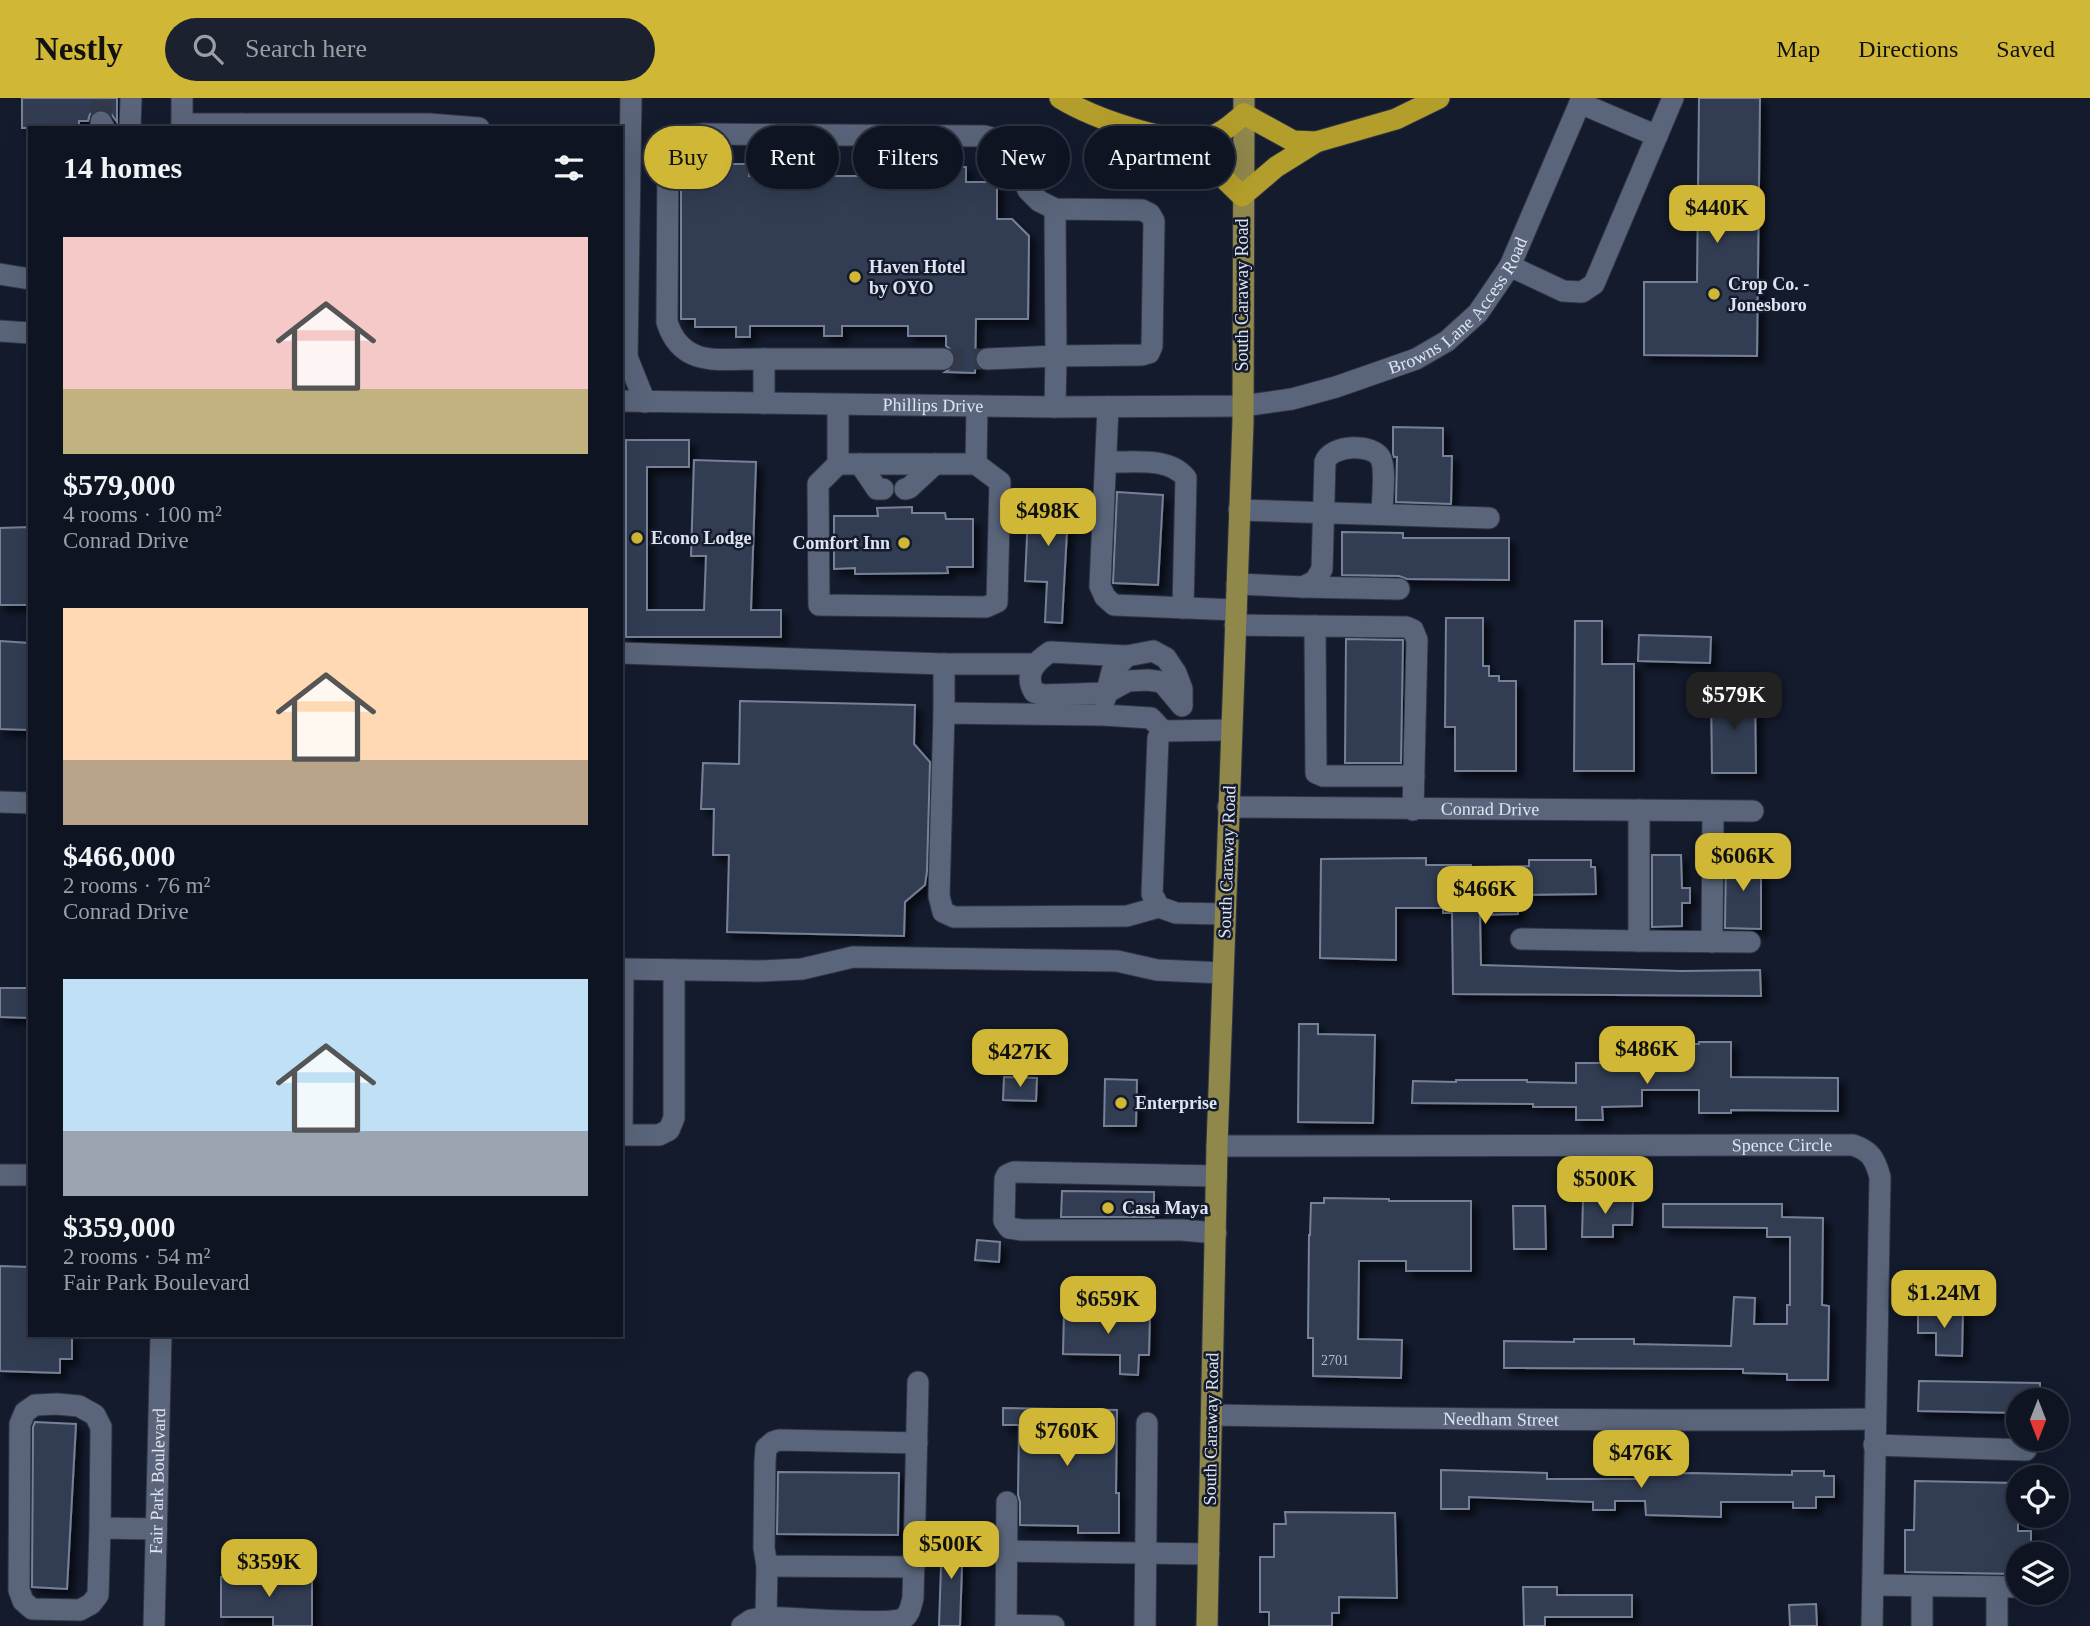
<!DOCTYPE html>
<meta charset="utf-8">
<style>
:root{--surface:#0e1422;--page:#1c212f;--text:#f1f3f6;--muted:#9b9ea5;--line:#2e3340;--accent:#d0b736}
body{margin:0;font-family:"Times New Roman",serif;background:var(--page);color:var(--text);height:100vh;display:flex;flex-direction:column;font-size:26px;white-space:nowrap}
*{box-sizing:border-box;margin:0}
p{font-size:23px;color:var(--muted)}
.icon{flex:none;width:38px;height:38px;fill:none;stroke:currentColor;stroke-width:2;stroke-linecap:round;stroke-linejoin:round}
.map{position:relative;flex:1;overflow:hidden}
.side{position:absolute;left:28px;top:28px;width:595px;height:1211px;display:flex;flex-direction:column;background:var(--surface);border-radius:0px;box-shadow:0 7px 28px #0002,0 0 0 2px var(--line)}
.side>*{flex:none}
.top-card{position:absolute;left:644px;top:28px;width:665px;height:63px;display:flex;gap:14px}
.needle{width:46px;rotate:180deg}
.buttons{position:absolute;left:2006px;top:1290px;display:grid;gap:14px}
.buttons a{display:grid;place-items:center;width:63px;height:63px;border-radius:50%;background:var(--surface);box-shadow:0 7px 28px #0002,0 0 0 2px var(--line);font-size:35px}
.price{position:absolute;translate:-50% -60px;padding:0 16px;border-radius:14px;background:var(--accent);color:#111;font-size:23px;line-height:46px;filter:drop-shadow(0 2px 4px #0008)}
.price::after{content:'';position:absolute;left:50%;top:42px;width:21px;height:16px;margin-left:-10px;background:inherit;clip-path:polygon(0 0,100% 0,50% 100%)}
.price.on{background:#222;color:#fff}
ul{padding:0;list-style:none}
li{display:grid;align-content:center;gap:14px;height:371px;padding:0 35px}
li span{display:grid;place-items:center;height:217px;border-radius:0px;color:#555}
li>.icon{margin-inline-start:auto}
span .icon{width:126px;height:126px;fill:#fffc;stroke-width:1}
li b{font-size:30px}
h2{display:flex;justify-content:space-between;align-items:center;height:84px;padding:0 35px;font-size:30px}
.pill{padding:0 24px;border-radius:32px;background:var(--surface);box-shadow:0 7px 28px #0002,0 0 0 2px var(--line);font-size:24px;line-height:63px}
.pill.on{background:var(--accent);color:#111}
header{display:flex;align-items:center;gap:42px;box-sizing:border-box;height:98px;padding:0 35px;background:var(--accent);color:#111}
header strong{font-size:33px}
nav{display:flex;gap:38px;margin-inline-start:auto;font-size:24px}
.search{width:490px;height:63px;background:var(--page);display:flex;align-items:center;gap:18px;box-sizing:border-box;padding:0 24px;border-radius:38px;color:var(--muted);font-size:26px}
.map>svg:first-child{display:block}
.building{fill:#333d52;stroke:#768198;stroke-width:2;filter:url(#shadow)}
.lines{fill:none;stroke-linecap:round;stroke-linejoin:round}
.minor-tunnel{stroke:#31394a;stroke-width:21;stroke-dasharray:21 10;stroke-linecap:butt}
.minor-casing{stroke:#323645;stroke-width:23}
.major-casing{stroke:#323645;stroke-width:23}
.highway-casing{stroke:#323645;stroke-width:23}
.minor{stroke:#5a657b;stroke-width:21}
.major{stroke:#90874b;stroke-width:21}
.highway{stroke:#b49e2b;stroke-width:21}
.poi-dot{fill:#d0b736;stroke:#131b2d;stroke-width:2.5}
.labels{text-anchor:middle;stroke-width:5;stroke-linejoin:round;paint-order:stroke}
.number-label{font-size:14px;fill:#b3bac9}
.poi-label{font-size:18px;font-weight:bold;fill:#dee4f1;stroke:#131b2d;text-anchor:start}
.street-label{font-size:18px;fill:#dee4f1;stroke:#131b2d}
</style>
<header>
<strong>Nestly</strong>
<div class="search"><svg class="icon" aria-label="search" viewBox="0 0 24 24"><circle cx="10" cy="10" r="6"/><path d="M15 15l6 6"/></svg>Search here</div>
<nav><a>Map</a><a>Directions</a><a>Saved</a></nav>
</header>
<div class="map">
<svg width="2090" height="1528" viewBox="0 0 2090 1528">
<defs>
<filter id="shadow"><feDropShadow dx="6" dy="6" stdDeviation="3.5" flood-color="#0009"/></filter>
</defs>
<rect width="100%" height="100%" fill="#131b2d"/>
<g class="building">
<path d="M22,0H117V24L109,13L101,11L90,16L88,23H79V30H22Z"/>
<path d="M1699,0H1760L1757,258L1644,257V184H1697Z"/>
<path d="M698,66H749V78H913V69H966V84H997V121H1012L1029,138L1028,221H976L975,275L945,274L954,268L956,262L954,254L946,248V238H908V228H842V238H824V228H750V239H736V229H695V221H681V84H699Z"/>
<path d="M1393,329L1443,330V358H1452L1451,406L1396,404L1397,359H1394L1393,356Z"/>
<path d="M626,342H689V369H647V512H704L706,458H691L694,362L756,364L751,512H781V539H626Z"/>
<path d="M1029,394L1069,396L1062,525L1045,524L1047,484L1025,483Z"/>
<path d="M1117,394L1163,397L1158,487L1113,485Z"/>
<path d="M912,409V415H945L946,421H973V469H947L948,475L855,476V470L834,471V418H878L877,410Z"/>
<path d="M30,429V507H0V430Z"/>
<path d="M1342,434L1403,435V440H1509V482L1407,481L1399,478L1342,477Z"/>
<path d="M1446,520H1483V568H1489V578H1499V583H1516V673H1455V629H1445Z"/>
<path d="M1575,523H1602V566H1634V673H1574Z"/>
<path d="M1639,537L1711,539L1710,565L1638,563Z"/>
<path d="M1346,541L1403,542L1401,665H1345Z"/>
<path d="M0,543L30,545V632L0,631Z"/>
<path d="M1711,593H1755L1756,675H1712Z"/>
<path d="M740,603L915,607L914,646L930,664L927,773L925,787L905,804L904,838L727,834L729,757H713L714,711H701L703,665L739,666Z"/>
<path d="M1652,757H1681L1682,790H1690V805H1682V828L1652,829Z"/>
<path d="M1726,759H1761V831L1725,830Z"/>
<path d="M1426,760V767H1471V769L1529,768V762H1591V769H1595L1596,796L1517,797L1518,816L1480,817L1481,867L1681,873L1760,872L1761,898L1453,896L1452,815H1443V810H1396V862L1320,860L1321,761Z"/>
<path d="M0,890H30V920L0,919Z"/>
<path d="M1299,926H1318V936L1375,937L1373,1025L1298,1024Z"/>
<path d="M1699,944H1731V979L1838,980V1013L1731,1012V1015H1699V992H1642V1008L1602,1009L1603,1022H1576V1009H1533V1006L1412,1005L1413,983L1456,984V982H1527V984L1576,985V965H1617V961H1656V946H1699Z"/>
<path d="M1004,979L1037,980L1036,1003L1003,1002Z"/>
<path d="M1105,981L1137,982L1136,1028H1104Z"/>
<path d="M1062,1093L1154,1094V1119H1061Z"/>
<path d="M1324,1100L1389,1101V1103H1471V1173H1406V1163H1359L1358,1241L1402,1242L1401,1280L1313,1278V1240H1308L1309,1137H1310L1311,1105H1324Z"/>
<path d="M1583,1101L1633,1102L1632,1127H1613V1139H1582Z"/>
<path d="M1663,1106H1782V1119L1823,1120L1822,1207L1829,1208L1828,1282H1787V1276L1743,1275V1271L1504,1270V1243L1574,1244V1241H1634V1246L1731,1248L1734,1199L1755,1200L1754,1226H1787V1207H1790V1139H1767V1130L1663,1129Z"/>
<path d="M1513,1108H1545L1546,1151H1514Z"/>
<path d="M977,1142L1000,1144L999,1164L975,1162Z"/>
<path d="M0,1168L30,1169V1237H72V1261H60V1275L0,1273Z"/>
<path d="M1918,1212L1963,1213L1962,1258L1936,1257V1235H1918Z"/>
<path d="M1064,1213L1150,1215L1149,1257H1139L1138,1277L1120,1276V1257L1063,1256Z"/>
<path d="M1919,1283L2040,1285V1302H2018V1315L1918,1313Z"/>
<path d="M1003,1310L1117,1312L1116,1395H1119V1435H1078V1428L1020,1427V1404L1018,1397L1019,1327H1003Z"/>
<path d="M35,1324L76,1326L67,1491L32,1489L33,1329Z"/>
<path d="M1441,1372L1547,1375V1381H1645V1376L1691,1375L1792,1377V1373H1824V1378H1834V1399H1816V1410H1793V1404H1721V1419L1646,1417L1645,1403H1615V1412H1593V1404L1469,1399V1411H1441Z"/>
<path d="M778,1374L899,1375L898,1437L777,1436Z"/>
<path d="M1915,1383L2018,1385V1433H2031V1456H2018V1476L1905,1474V1432H1914Z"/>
<path d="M1285,1414L1395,1415L1397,1500L1339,1499V1515H1332V1528H1269V1514H1260V1459H1274V1426H1286Z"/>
<path d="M942,1438H963L960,1528H939Z"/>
<path d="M312,1477V1528H273V1519H221V1479Z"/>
<path d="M1523,1489H1557V1497H1632V1519H1545V1528H1524Z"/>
<path d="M1816,1506L1817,1528H1790L1789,1507Z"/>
</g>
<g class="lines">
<g class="minor-tunnel">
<path d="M101,24L102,0"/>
<path d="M943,261H987"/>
</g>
<g class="minor-casing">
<g id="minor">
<path d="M631,0L627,259L645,304"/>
<path d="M1580,5L1657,38"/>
<path d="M101,24L104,30"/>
<path d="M182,26H241V30"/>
<path d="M241,26H429L479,30"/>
<path d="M130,30L131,0"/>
<path d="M182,30V0"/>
<path d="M1510,168L1563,193L1582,194L1594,186L1673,0"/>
<path d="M0,176L30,181"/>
<path d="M0,233L30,235"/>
<path d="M764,261H943"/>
<path d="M987,261L1056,258L1055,309"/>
<path id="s1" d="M621,303L1055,309L1243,308L1292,301L1336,289L1416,261L1447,243L1478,215L1510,168L1582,0"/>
<path d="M764,305V261C723,260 682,272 667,224L668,58C677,38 683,38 703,36L984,38L1000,42L1013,54L1028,92L1039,103L1055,111L1142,112L1150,116L1154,123L1152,248L1149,255L1142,257L1056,258L1055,111"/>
<path d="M838,307V366H976L977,308"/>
<path d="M1108,309L1100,488L1105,499L1114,507L1236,512"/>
<path d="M1106,364C1132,365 1169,358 1186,380L1183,510"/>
<path d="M838,366L818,386L819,507L986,509L997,504L1000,384L976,366"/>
<path d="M860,366L877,391H883"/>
<path d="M905,391L909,390L935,366"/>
<path d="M1239,412L1489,420"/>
<path d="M1237,486L1303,489L1315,483L1322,471L1325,364C1331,346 1374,345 1381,361C1386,373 1382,402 1382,416"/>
<path d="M1303,489L1399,491"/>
<path d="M1235,527L1406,529L1413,532L1417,542L1413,712"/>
<path d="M1315,528L1316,675L1323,678H1414"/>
<path d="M621,555L944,566V615"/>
<path d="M1127,558L1050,554C1035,564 1024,576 1034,594L1043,597L1106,595L1128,583L1148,582L1162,584L1182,608"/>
<path d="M944,566H1035"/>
<path d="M1105,601L1112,573L1127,558L1153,553L1166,560L1176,575L1182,591V607"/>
<path d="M0,704L30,705"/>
<path id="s2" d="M1228,709L1753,713"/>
<path d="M1159,809L1127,818L954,819L943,814L939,798L944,615L1103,617L1151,620L1163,633"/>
<path d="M1225,816L1176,815L1159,809L1152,796L1158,640L1163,633L1231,632"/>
<path d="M1521,841L1639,843V712"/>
<path d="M1639,843L1750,844"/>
<path d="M1712,844L1713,713"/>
<path d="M621,871L760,873L802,871L853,859L1117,863L1157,872L1223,875"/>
<path d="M621,1037H659L669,1032L674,1020V872"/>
<path d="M622,1037L623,871"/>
<path id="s3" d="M1217,1048L1853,1047C1871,1053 1875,1061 1880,1079L1872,1528"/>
<path d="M0,1077H30"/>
<path d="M1216,1135L1182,1132H1022L1009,1130L1004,1123L1005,1081L1007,1077L1014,1074L1216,1078"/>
<path id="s4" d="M1212,1317C1433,1321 1654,1324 1875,1321"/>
<path d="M1874,1347L2026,1352"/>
<path d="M100,1430L101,1329L95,1317L79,1308L57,1306L35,1307L25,1314L20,1326L19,1492L23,1503L32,1511L80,1512L91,1506L98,1497L100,1430L156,1431"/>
<path d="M1007,1453L1209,1456"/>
<path d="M914,1469L767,1468L764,1450L765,1363L766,1350L773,1344L779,1342L917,1345"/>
<path d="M1873,1487L2018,1489"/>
<path d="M1922,1488V1528"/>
<path d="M766,1519C789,1520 890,1528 904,1520C910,1516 911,1507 913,1500L918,1284"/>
<path d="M1006,1527L1054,1528"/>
<path id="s5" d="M154,1528L161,1237"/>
<path d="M742,1528L751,1522L766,1519L767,1468"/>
<path d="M1006,1528L1007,1404"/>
<path d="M1145,1528L1147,1325"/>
<path d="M1997,1528V1489"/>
</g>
</g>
<g class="major-casing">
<path id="major" d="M1207,1528L1217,1048L1243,324L1244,0"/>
</g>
<g class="highway-casing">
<g id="highway">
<path d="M1060,0C1093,20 1174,50 1212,38C1225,34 1234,24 1244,16L1293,43L1316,44"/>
<path d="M1179,42L1201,58L1242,98L1276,69L1316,44L1396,21L1439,0"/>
</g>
</g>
<use href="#minor" class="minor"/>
<use href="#major" class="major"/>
<use href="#highway" class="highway"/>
</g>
<g class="poi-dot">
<circle cx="855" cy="179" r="7"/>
<circle cx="1714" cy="196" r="7"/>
<circle cx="637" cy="440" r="7"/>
<circle cx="904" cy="445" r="7"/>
<circle cx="1121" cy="1005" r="7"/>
<circle cx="1108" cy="1110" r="7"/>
</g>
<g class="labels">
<g class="number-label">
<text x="1335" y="1267">2701</text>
</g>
<g class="poi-label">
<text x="869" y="175">Haven Hotel<tspan x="869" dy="21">by OYO</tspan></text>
<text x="1728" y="192">Crop Co. -<tspan x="1728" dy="21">Jonesboro</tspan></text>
<text x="651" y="446">Econo Lodge</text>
<text x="890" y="451" text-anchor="end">Comfort Inn</text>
<text x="1135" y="1011">Enterprise</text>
<text x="1122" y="1116">Casa Maya</text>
</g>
<g class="street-label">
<text transform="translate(1242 197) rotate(-90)" y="6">South Caraway Road</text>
<text dy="6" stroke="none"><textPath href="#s1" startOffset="870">Browns Lane Access Road</textPath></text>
<text dy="6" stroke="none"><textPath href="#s1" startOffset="312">Phillips Drive</textPath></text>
<text dy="6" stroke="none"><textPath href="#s2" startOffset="262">Conrad Drive</textPath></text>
<text transform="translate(1227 764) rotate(-88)" y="6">South Caraway Road</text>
<text dy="6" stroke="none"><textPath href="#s3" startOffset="565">Spence Circle</textPath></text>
<text dy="6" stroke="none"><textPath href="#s4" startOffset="289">Needham Street</textPath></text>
<text transform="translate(1211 1331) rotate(-89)" y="6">South Caraway Road</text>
<text dy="6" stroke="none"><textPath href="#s5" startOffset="145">Fair Park Boulevard</textPath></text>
</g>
</g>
</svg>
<div class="buttons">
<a><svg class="needle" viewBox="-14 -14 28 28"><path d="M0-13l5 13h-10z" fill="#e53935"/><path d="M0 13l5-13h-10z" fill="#9b9ea5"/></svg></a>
<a><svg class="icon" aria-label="locate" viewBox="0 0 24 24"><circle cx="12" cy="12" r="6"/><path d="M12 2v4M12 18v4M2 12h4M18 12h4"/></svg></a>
<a><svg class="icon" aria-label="layers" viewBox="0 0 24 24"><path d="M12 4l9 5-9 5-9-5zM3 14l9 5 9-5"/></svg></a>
</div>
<b class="price" style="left:1717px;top:147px">$440K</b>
<b class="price" style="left:1048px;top:450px">$498K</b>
<b class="price on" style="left:1734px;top:634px">$579K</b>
<b class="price" style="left:1743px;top:795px">$606K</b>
<b class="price" style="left:1485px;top:828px">$466K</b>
<b class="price" style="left:1647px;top:988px">$486K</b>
<b class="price" style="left:1020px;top:991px">$427K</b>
<b class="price" style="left:1605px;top:1118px">$500K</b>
<b class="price" style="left:1944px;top:1232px">$1.24M</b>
<b class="price" style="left:1108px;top:1238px">$659K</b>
<b class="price" style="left:1067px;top:1370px">$760K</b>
<b class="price" style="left:1641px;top:1392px">$476K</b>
<b class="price" style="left:951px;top:1483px">$500K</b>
<b class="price" style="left:269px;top:1501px">$359K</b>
<div class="top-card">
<a class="pill on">Buy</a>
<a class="pill">Rent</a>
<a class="pill">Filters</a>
<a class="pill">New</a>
<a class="pill">Apartment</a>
</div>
<section class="side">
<h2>14 homes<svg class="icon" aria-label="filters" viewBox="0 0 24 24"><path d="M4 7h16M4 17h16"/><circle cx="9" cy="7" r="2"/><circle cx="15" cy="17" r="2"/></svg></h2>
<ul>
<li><span style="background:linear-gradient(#f6c9c9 70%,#c2b280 0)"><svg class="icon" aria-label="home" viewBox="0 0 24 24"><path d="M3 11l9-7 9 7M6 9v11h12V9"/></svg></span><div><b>$579,000</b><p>4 rooms · 100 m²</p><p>Conrad Drive</p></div></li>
<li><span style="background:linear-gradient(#ffd9b3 70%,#b9a48a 0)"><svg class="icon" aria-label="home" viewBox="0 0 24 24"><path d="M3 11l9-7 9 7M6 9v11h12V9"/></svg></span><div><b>$466,000</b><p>2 rooms · 76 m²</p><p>Conrad Drive</p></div></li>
<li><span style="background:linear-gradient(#bfe0f5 70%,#9aa5b1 0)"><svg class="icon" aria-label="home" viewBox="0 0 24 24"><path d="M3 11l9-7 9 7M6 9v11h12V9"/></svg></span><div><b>$359,000</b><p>2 rooms · 54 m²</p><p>Fair Park Boulevard</p></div></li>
</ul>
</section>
</div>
